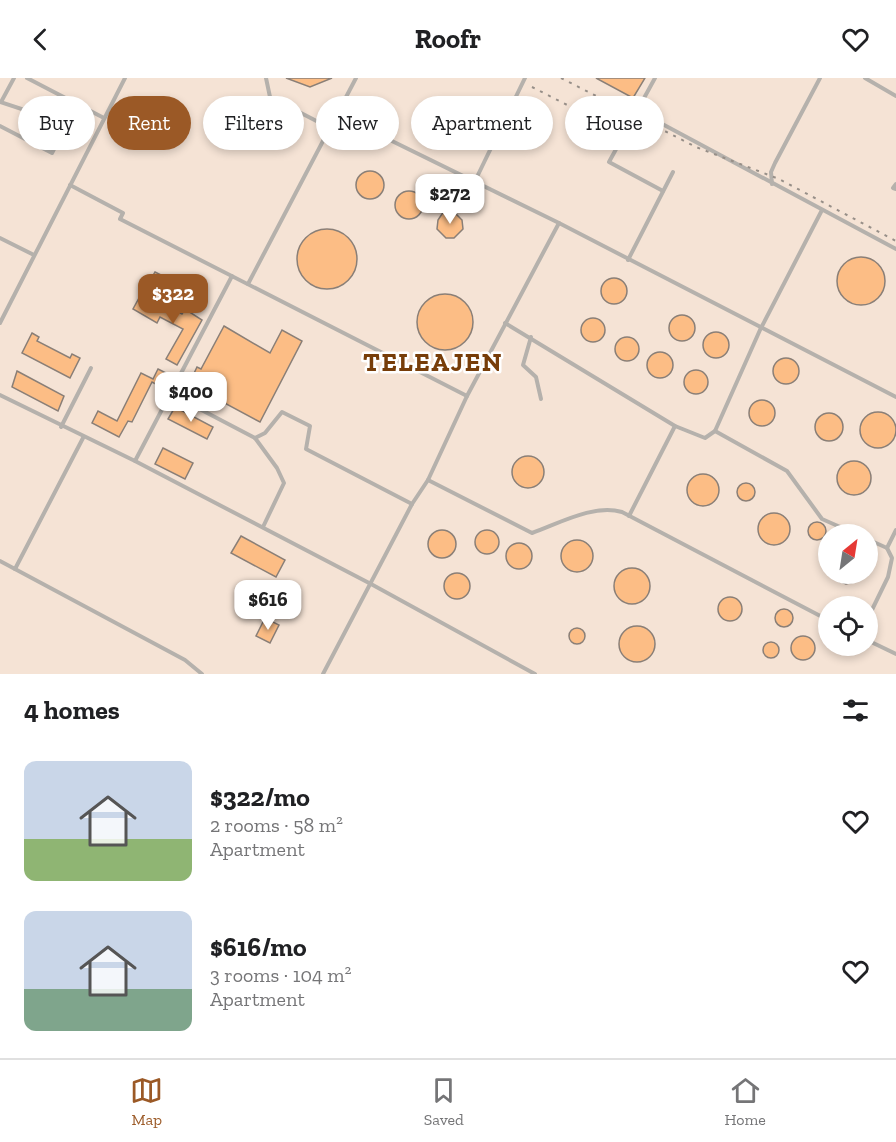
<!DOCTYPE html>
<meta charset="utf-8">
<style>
:root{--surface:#fff;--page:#f6f6f6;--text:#202124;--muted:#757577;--line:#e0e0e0;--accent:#9b5926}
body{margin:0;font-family:"Zilla Slab",serif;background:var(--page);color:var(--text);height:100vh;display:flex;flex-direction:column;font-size:22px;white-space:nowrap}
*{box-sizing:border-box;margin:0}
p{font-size:20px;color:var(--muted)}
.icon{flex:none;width:33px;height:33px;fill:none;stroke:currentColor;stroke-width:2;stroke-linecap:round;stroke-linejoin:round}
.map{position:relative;height:596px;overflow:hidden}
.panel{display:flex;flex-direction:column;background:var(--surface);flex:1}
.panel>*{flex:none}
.top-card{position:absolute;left:18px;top:18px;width:861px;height:54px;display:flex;gap:12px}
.needle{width:39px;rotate:30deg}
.fabs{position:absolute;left:818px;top:446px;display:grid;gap:12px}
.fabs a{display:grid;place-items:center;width:60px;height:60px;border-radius:50%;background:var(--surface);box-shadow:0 3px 9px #0003;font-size:30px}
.price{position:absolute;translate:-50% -51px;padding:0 14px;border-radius:12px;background:#fff;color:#222;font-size:20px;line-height:39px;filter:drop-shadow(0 2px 3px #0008)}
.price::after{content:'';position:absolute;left:50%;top:36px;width:18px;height:14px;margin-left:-9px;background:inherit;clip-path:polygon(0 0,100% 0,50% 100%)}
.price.selected{background:var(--accent);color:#fff}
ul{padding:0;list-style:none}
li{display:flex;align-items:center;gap:18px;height:150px;padding:0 24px}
li span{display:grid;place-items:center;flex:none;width:168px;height:120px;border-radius:12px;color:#555}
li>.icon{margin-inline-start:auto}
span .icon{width:72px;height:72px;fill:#fffc;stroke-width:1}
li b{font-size:26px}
h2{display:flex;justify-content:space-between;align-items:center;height:72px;padding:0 24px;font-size:26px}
.chip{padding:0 21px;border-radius:27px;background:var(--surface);box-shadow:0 3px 9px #0003;font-size:21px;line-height:54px}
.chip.selected{background:var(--accent);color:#fff}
header{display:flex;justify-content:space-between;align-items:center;height:78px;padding:0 24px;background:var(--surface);font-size:27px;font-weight:800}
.dock{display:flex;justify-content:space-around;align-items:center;height:84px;border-top:2px solid var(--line);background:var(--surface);font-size:16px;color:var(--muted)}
.dock a{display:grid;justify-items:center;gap:3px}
.dock .selected{color:var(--accent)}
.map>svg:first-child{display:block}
.built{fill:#f5e3d5;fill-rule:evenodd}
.building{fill:#fcbd85;stroke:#8a7f77;stroke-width:1.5}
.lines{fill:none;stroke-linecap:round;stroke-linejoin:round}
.service{stroke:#b5b1ac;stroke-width:4}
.rail{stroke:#978f88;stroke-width:2;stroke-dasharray:3 6;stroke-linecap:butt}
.labels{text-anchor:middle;stroke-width:5;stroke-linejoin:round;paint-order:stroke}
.district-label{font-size:26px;font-weight:bold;letter-spacing:1.5px;fill:#773d09;stroke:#fff}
</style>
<header><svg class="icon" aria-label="back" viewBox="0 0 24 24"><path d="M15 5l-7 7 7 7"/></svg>Roofr<svg class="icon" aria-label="heart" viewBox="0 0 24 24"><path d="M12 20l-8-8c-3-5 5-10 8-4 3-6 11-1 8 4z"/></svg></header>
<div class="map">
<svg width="896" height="596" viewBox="0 0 896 596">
<rect width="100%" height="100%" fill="#fbf0e6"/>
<path class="built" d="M0,0H896V596H0ZM828,456H867V495H828ZM828,528H867V567H828Z"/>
<g class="building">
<path d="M286,0H332L310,9Z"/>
<path d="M596,0H645L633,20Z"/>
<circle cx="370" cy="107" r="14"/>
<circle cx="409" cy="127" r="14"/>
<path d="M446,130V135L456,136L462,142L463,151L454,160H446L437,151L438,142Z"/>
<circle cx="327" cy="181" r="30"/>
<circle cx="861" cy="203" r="24"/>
<path d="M155,194L171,202L162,219L146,210Z"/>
<circle cx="614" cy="213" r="13"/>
<circle cx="445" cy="244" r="28"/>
<path d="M139,220L160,232L164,226L182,236L185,231L202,242L177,287L166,281L183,251L160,239L157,245L133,231Z"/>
<circle cx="682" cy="250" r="13"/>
<circle cx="593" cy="252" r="12"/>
<path d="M224,248L270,275L282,252L302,263L260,344L189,306L197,289L201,291Z"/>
<circle cx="716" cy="267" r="13"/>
<path d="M32,255L39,259L37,263L70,280L72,276L80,280L70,300L22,275Z"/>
<circle cx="627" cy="271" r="12"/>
<circle cx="660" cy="287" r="13"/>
<circle cx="786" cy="293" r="13"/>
<path d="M158,291L174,299L167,312L152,304L132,344L128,343L119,359L92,345L98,333L117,343L141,295L153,301Z"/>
<circle cx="696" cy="304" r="12"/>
<path d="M17,293L64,318L58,333L12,309Z"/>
<circle cx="762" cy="335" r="13"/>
<path d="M175,329L213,349L207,361L168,341Z"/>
<circle cx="878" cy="352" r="18"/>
<circle cx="829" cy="349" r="14"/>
<path d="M163,370L193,385L185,401L155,386Z"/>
<circle cx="528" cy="394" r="16"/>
<circle cx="854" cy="400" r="17"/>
<circle cx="703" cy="412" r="16"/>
<circle cx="746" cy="414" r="9"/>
<circle cx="774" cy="451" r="16"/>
<circle cx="817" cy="453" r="9"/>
<circle cx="487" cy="464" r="12"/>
<circle cx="442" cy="466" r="14"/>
<path d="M241,458L285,482L276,499L231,475Z"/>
<circle cx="577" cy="478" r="16"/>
<circle cx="519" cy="478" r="13"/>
<circle cx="632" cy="508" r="18"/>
<circle cx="457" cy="508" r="13"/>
<path d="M830,495H863L857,503L846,506L836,502Z"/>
<circle cx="730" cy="531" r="12"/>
<circle cx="784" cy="540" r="9"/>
<path d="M265,540L279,547L270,565L256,558Z"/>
<circle cx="637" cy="566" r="18"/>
<circle cx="577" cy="558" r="8"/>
<circle cx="803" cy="570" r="12"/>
<circle cx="771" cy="572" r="8"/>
</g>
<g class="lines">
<g class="service">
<path d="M27,0L104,40"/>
<path d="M266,0L270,19L330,50"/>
<path d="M655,0L609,84L663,113"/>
<path d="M865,0L896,18"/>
<path d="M0,24L67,46L52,75L0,48"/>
<path d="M1,24L14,0"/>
<path d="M638,33L896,171"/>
<path d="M337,36L559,145L896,319"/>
<path d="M475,103L525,0"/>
<path d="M772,106L771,94L775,85L820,0"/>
<path d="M896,106L893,110L896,111"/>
<path d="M70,107L123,135L120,141L467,318"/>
<path d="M0,160L34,177"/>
<path d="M628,182L673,94"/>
<path d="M248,206L356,0"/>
<path d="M0,245L125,0"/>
<path d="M505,245L675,348L705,360L715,353L760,252L822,132"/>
<path d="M531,259L523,287L536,299L541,321"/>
<path d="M171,316L255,360L277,390L284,405L263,449"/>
<path d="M0,317L135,383L371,506L535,596"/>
<path d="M61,349L91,290"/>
<path d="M715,353L787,393L822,441L856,456"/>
<path d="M255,360L265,355L282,334L310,348L306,371L412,426"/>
<path d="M135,383L232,198"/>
<path d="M428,402L532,455C560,445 593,426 622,434L828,542"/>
<path d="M629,438L675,348"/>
<path d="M867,461L887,470L892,480L888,499L867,542"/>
<path d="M887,470L896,452"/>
<path d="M0,483L185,582L202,596"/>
<path d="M15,491L83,360"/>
<path d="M867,562L896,576"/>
<path d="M323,596L412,426L428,402L467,318L559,145"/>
</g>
<g class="rail">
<path d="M561,0L696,69L779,101L896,163"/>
<path d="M532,9L575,31L641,46"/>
</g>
</g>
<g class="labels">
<g class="district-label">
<text x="433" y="293">TELEAJEN</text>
</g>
</g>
</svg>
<div class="fabs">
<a><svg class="needle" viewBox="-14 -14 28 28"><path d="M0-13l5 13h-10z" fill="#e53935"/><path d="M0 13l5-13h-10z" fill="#757577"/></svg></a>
<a><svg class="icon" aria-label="locate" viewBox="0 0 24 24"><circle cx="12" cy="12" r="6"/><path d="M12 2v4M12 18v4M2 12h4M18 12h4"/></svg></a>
</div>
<b class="price" style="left:450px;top:147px">$272</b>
<b class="price selected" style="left:173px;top:247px">$322</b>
<b class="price" style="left:191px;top:345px">$400</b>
<b class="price" style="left:268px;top:553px">$616</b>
<div class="top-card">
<a class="chip">Buy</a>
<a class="chip selected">Rent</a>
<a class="chip">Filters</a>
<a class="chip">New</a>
<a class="chip">Apartment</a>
<a class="chip">House</a>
</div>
</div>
<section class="panel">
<h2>4 homes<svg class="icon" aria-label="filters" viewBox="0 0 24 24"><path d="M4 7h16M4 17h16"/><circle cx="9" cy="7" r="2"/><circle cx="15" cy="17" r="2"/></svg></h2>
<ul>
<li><span style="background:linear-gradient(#c9d6e8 65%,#8fb573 0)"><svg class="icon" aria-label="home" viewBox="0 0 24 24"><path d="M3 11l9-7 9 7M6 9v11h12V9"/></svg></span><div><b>$322/mo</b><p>2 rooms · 58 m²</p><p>Apartment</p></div><svg class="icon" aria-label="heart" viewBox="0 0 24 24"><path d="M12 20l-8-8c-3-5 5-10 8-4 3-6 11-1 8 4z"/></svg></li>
<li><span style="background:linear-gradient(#c9d6e8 65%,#7fa58c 0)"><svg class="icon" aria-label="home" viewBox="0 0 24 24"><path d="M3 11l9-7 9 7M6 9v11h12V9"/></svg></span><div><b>$616/mo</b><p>3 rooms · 104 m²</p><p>Apartment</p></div><svg class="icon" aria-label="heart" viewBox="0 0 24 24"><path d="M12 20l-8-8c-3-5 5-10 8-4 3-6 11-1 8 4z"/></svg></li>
</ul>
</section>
<nav class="dock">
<a class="selected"><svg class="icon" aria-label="map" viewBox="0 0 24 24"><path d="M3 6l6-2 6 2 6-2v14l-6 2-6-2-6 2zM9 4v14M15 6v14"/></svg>Map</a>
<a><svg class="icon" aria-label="saved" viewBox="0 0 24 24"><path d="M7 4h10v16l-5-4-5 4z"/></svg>Saved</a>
<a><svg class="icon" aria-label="home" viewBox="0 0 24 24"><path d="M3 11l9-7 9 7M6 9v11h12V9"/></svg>Home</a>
</nav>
